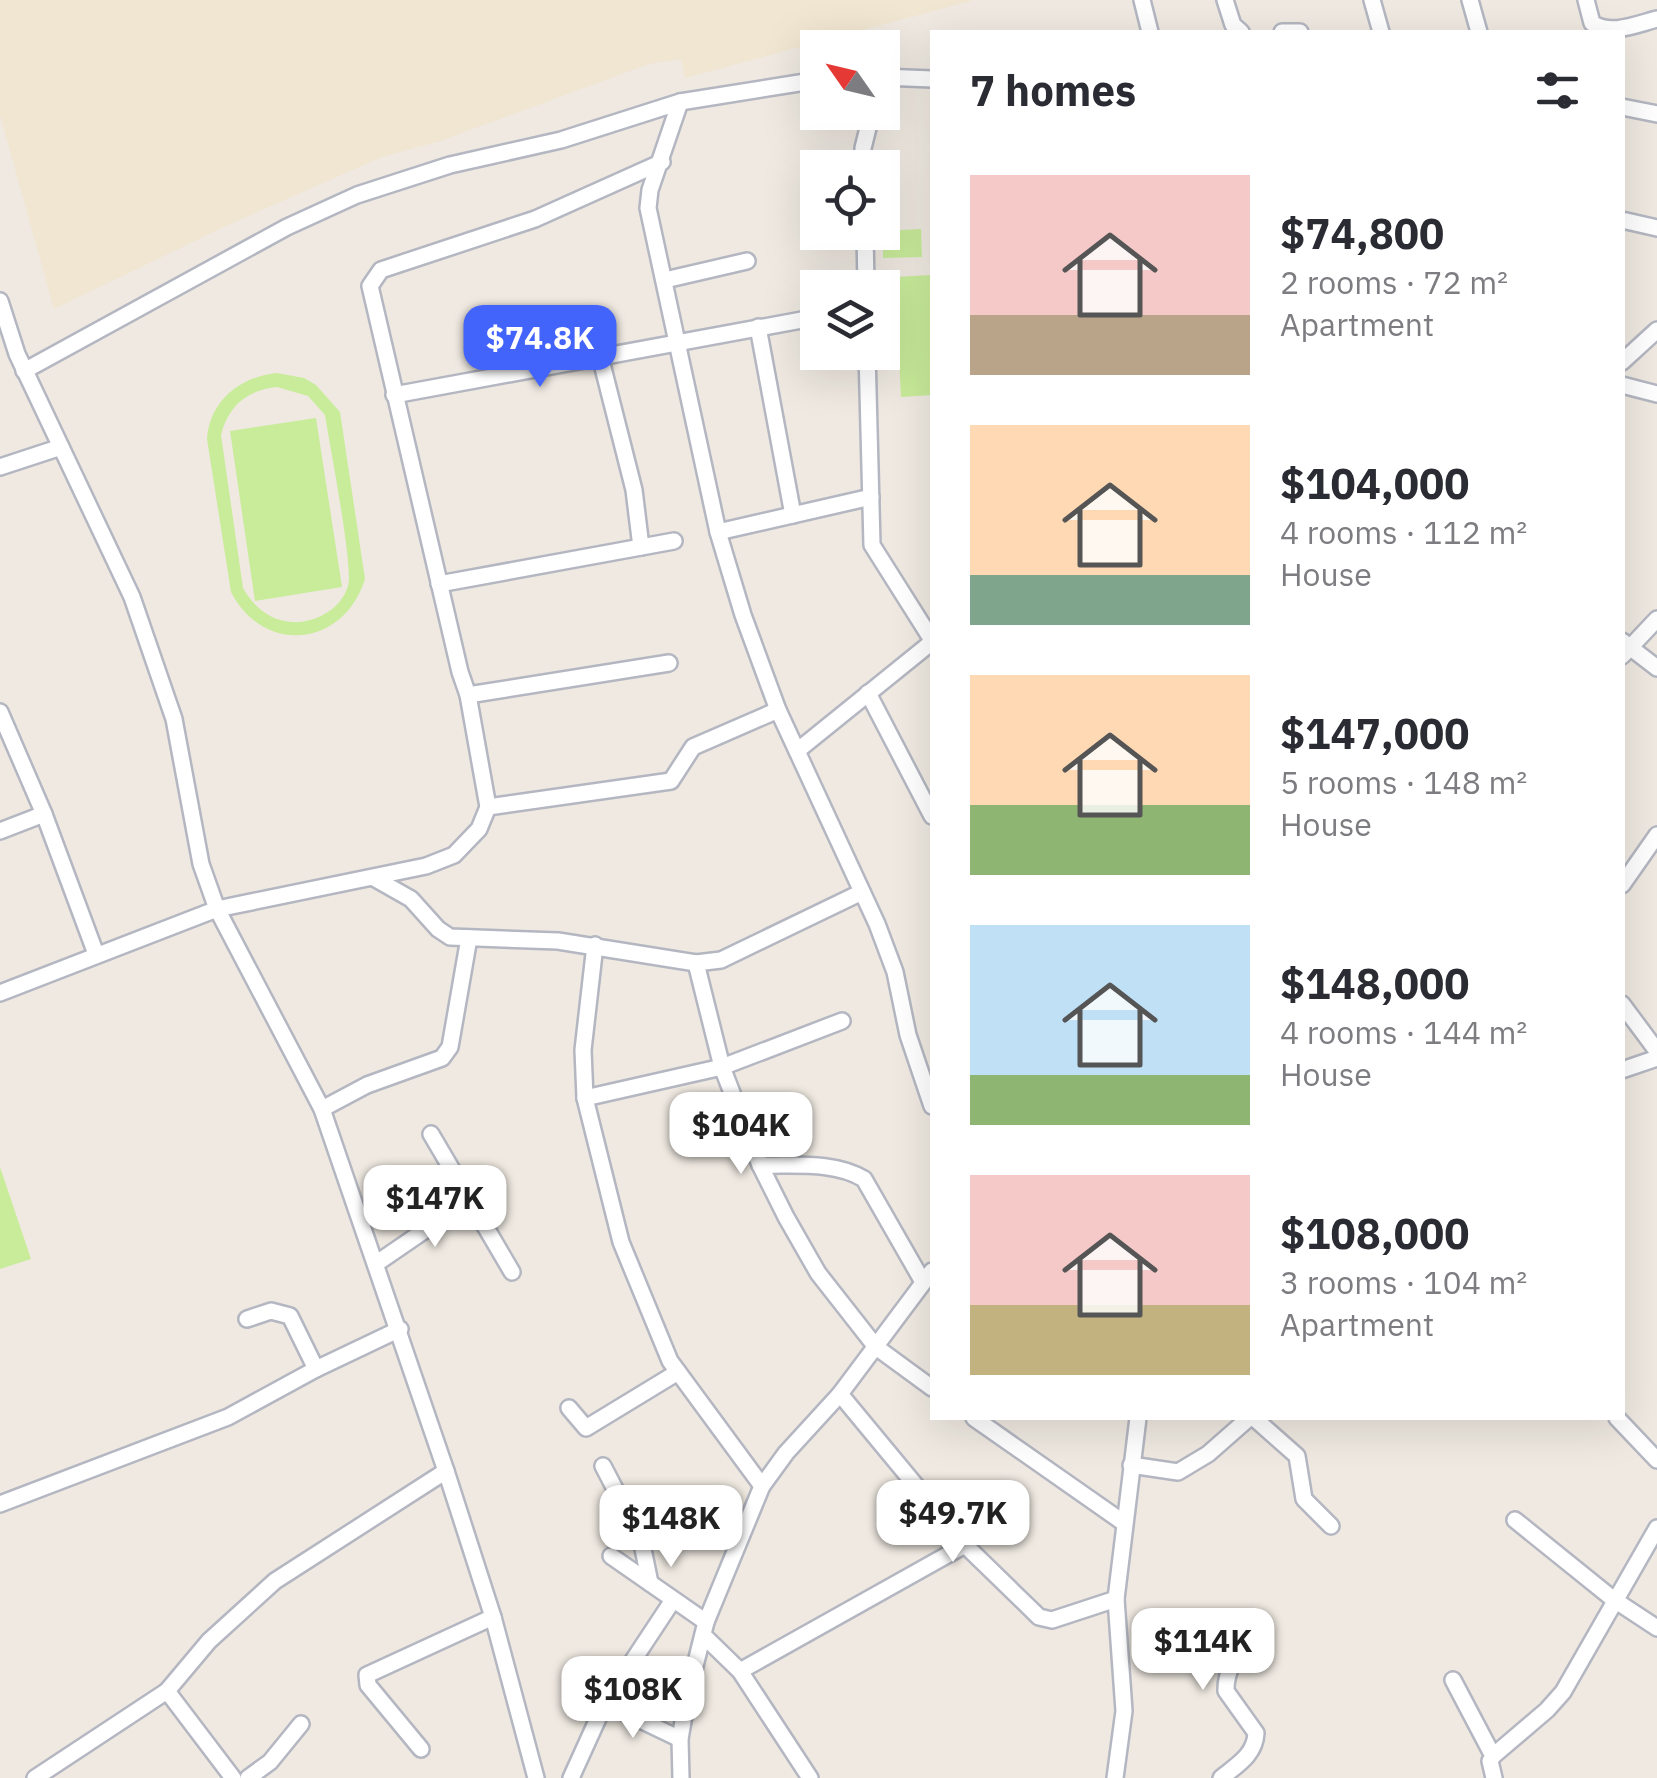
<!DOCTYPE html>
<meta charset="utf-8">
<style>
:root{--surface:#fff;--page:#f7f7f7;--text:#2b2b33;--muted:#7c7c81;--accent:#4264fb}
body{margin:0;font-family:"IBM Plex Sans",sans-serif;background:var(--page);color:var(--text);height:100vh;display:flex;flex-direction:column;font-size:38px;white-space:nowrap}
*{box-sizing:border-box;margin:0}
p{font-size:32px;color:var(--muted)}
.icon{flex:none;width:55px;height:55px;fill:none;stroke:currentColor;stroke-width:2;stroke-linecap:round;stroke-linejoin:round}
.map{position:relative;flex:1;overflow:hidden}
.sheet{position:absolute;left:930px;top:30px;width:695px;height:1390px;display:flex;flex-direction:column;background:var(--surface);border-radius:0px;box-shadow:0 10px 40px #0002}
.sheet>*{flex:none}
.needle{width:65px;rotate:304deg}
.controls{position:absolute;left:800px;top:30px;display:grid;gap:20px}
.controls a{display:grid;place-items:center;width:100px;height:100px;border-radius:0px;background:var(--surface);box-shadow:0 10px 40px #0002;font-size:50px}
.price{position:absolute;translate:-50% -85px;padding:0 22px;border-radius:20px;background:#fff;color:#222;font-size:32px;line-height:65px;filter:drop-shadow(0 2px 5px #0008)}
.price::after{content:'';position:absolute;left:50%;top:60px;width:30px;height:22px;margin-left:-15px;background:inherit;clip-path:polygon(0 0,100% 0,50% 100%)}
.price.selected{background:var(--accent);color:#fff}
ul{padding:0;list-style:none}
li{display:flex;align-items:center;gap:30px;height:250px;padding:0 40px}
li span{display:grid;place-items:center;flex:none;width:280px;height:200px;border-radius:0px;color:#555}
li>.icon{margin-inline-start:auto}
span .icon{width:120px;height:120px;fill:#fffc;stroke-width:1}
li b{font-size:42px}
h2{display:flex;justify-content:space-between;align-items:center;height:120px;padding:0 40px;font-size:42px}
.map>svg:first-child{display:block}
.education{fill:#f0e6d1}
.pitch{fill:#c9ec9a;fill-rule:evenodd}
.lines{fill:none;stroke-linecap:round;stroke-linejoin:round}
.minor-casing{stroke:#b4b7c1;stroke-width:20}
.minor{stroke:#fff;stroke-width:15}
</style>
<div class="map">
<svg width="1657" height="1778" viewBox="0 0 1657 1778">
<rect width="100%" height="100%" fill="#efe9e1"/>
<path class="education" d="M0,0H974L685,78L681,59L649,64L440,141L382,157L228,225L54,309L0,115Z"/>
<g class="pitch">
<path d="M921,229L922,257L883,258V231Z"/>
<path d="M932,275V395L901,397L895,277Z"/>
<path d="M277,373L304,378L316,385L340,412L365,579C344,647 264,656 231,592L207,439C210,400 240,377 277,373ZM277,387L308,396L325,415C329,441 354,569 348,586C341,609 316,623 293,622C270,621 254,607 243,588L221,435C228,406 247,390 277,387Z"/>
<path d="M316,418L342,587L255,601L230,431Z"/>
<path d="M0,1167L31,1259L0,1269Z"/>
</g>
<g class="lines">
<g class="minor-casing">
<g id="minor">
<path d="M1142,0L1150,32"/>
<path d="M1225,0L1233,25L1241,32"/>
<path d="M1372,0L1381,32"/>
<path d="M1470,0L1479,32"/>
<path d="M1586,0L1592,23C1611,36 1637,24 1657,19"/>
<path d="M1282,32H1300"/>
<path d="M882,77L932,79"/>
<path d="M680,102L650,190L648,208L718,532L743,615L778,710L877,924L895,972L908,1035L932,1106"/>
<path d="M1622,107L1657,114"/>
<path d="M863,168V148L872,112"/>
<path d="M1622,220L1657,228"/>
<path d="M865,232L866,288"/>
<path d="M665,280L747,261"/>
<path d="M0,301L17,354L132,597L174,719L201,864L217,909L322,1109L446,1471L493,1617L536,1778"/>
<path d="M758,327L793,515"/>
<path d="M867,352L872,545L932,640"/>
<path d="M600,356L634,490L641,547"/>
<path d="M1622,362L1657,330"/>
<path d="M24,371L287,227L357,195L450,165L561,140L680,102L818,80"/>
<path d="M1622,385L1657,394"/>
<path d="M394,395L818,317"/>
<path d="M0,467L61,447"/>
<path d="M718,532L871,497"/>
<path d="M439,584L674,541"/>
<path d="M1622,641L1657,668"/>
<path d="M1622,656L1657,619"/>
<path d="M868,693L932,816"/>
<path d="M468,695L669,663"/>
<path d="M0,712L44,814L96,954"/>
<path d="M797,751L932,642"/>
<path d="M488,807L671,781L693,747L778,710"/>
<path d="M0,831L44,814"/>
<path d="M374,878L411,899L438,929L450,937L558,941L696,963L721,960L862,892"/>
<path d="M1622,885L1657,835"/>
<path d="M595,945L583,1050L585,1098L621,1242L670,1361L762,1486"/>
<path d="M696,963L722,1067L760,1165L786,1217L818,1273L876,1347L932,1388"/>
<path d="M0,993L217,909L426,866L454,855L479,829L488,807L468,695L460,672L370,286L381,270L535,219L662,162"/>
<path d="M1622,1004L1657,1051"/>
<path d="M1622,1070L1657,1058"/>
<path d="M585,1098L722,1067L842,1021"/>
<path d="M322,1109L367,1085L442,1058L450,1047L469,938"/>
<path d="M431,1134L512,1272"/>
<path d="M760,1165C794,1166 834,1161 864,1179L923,1282"/>
<path d="M377,1263L469,1200"/>
<path d="M247,1319L271,1311L290,1316L316,1369"/>
<path d="M840,1394L965,1545L1039,1617L1052,1620L1116,1599"/>
<path d="M569,1408L586,1428L678,1372"/>
<path d="M974,1418L1124,1523"/>
<path d="M1254,1418L1297,1456L1304,1499L1331,1526"/>
<path d="M1617,1418L1657,1460"/>
<path d="M1131,1465L1178,1472L1208,1454L1249,1418"/>
<path d="M603,1466L641,1539L650,1583"/>
<path d="M0,1504L228,1417L316,1369L400,1329"/>
<path d="M678,1516L699,1503L736,1545"/>
<path d="M1515,1520L1613,1599L1657,1628"/>
<path d="M611,1556L706,1622"/>
<path d="M703,1635L740,1671L810,1778"/>
<path d="M740,1671L965,1545"/>
<path d="M1453,1680L1493,1756L1490,1761L1494,1778"/>
<path d="M167,1691L233,1778"/>
<path d="M605,1703L680,1739"/>
<path d="M421,1749L368,1685L367,1675L493,1617"/>
<path d="M1493,1756L1547,1710L1563,1692L1657,1528"/>
<path d="M35,1778L167,1691L209,1641L275,1581L446,1471"/>
<path d="M248,1778L270,1762L301,1724"/>
<path d="M571,1778L605,1703L673,1600"/>
<path d="M681,1778L680,1739L687,1698L706,1622L762,1486L786,1453L840,1394L932,1271"/>
<path d="M1115,1778L1124,1711L1116,1599L1138,1418"/>
<path d="M1221,1778C1237,1765 1255,1755 1256,1733L1226,1691C1225,1666 1244,1645 1256,1625"/>
</g>
</g>
<use href="#minor" class="minor"/>
</g>
</svg>
<div class="controls">
<a><svg class="needle" viewBox="-14 -14 28 28"><path d="M0-13l5 13h-10z" fill="#e53935"/><path d="M0 13l5-13h-10z" fill="#7c7c81"/></svg></a>
<a><svg class="icon" aria-label="locate" viewBox="0 0 24 24"><circle cx="12" cy="12" r="6"/><path d="M12 2v4M12 18v4M2 12h4M18 12h4"/></svg></a>
<a><svg class="icon" aria-label="layers" viewBox="0 0 24 24"><path d="M12 4l9 5-9 5-9-5zM3 14l9 5 9-5"/></svg></a>
</div>
<b class="price selected" style="left:540px;top:390px">$74.8K</b>
<b class="price" style="left:741px;top:1177px">$104K</b>
<b class="price" style="left:435px;top:1250px">$147K</b>
<b class="price" style="left:953px;top:1565px">$49.7K</b>
<b class="price" style="left:671px;top:1570px">$148K</b>
<b class="price" style="left:1203px;top:1693px">$114K</b>
<b class="price" style="left:633px;top:1741px">$108K</b>
<section class="sheet">
<h2>7 homes<svg class="icon" aria-label="filters" viewBox="0 0 24 24"><path d="M4 7h16M4 17h16"/><circle cx="9" cy="7" r="2"/><circle cx="15" cy="17" r="2"/></svg></h2>
<ul>
<li><span style="background:linear-gradient(#f6c9c9 70%,#b9a48a 0)"><svg class="icon" aria-label="home" viewBox="0 0 24 24"><path d="M3 11l9-7 9 7M6 9v11h12V9"/></svg></span><div><b>$74,800</b><p>2 rooms · 72 m²</p><p>Apartment</p></div></li>
<li><span style="background:linear-gradient(#ffd9b3 75%,#7fa58c 0)"><svg class="icon" aria-label="home" viewBox="0 0 24 24"><path d="M3 11l9-7 9 7M6 9v11h12V9"/></svg></span><div><b>$104,000</b><p>4 rooms · 112 m²</p><p>House</p></div></li>
<li><span style="background:linear-gradient(#ffd9b3 65%,#8fb573 0)"><svg class="icon" aria-label="home" viewBox="0 0 24 24"><path d="M3 11l9-7 9 7M6 9v11h12V9"/></svg></span><div><b>$147,000</b><p>5 rooms · 148 m²</p><p>House</p></div></li>
<li><span style="background:linear-gradient(#bfe0f5 75%,#8fb573 0)"><svg class="icon" aria-label="home" viewBox="0 0 24 24"><path d="M3 11l9-7 9 7M6 9v11h12V9"/></svg></span><div><b>$148,000</b><p>4 rooms · 144 m²</p><p>House</p></div></li>
<li><span style="background:linear-gradient(#f6c9c9 65%,#c2b280 0)"><svg class="icon" aria-label="home" viewBox="0 0 24 24"><path d="M3 11l9-7 9 7M6 9v11h12V9"/></svg></span><div><b>$108,000</b><p>3 rooms · 104 m²</p><p>Apartment</p></div></li>
</ul>
</section>
</div>
